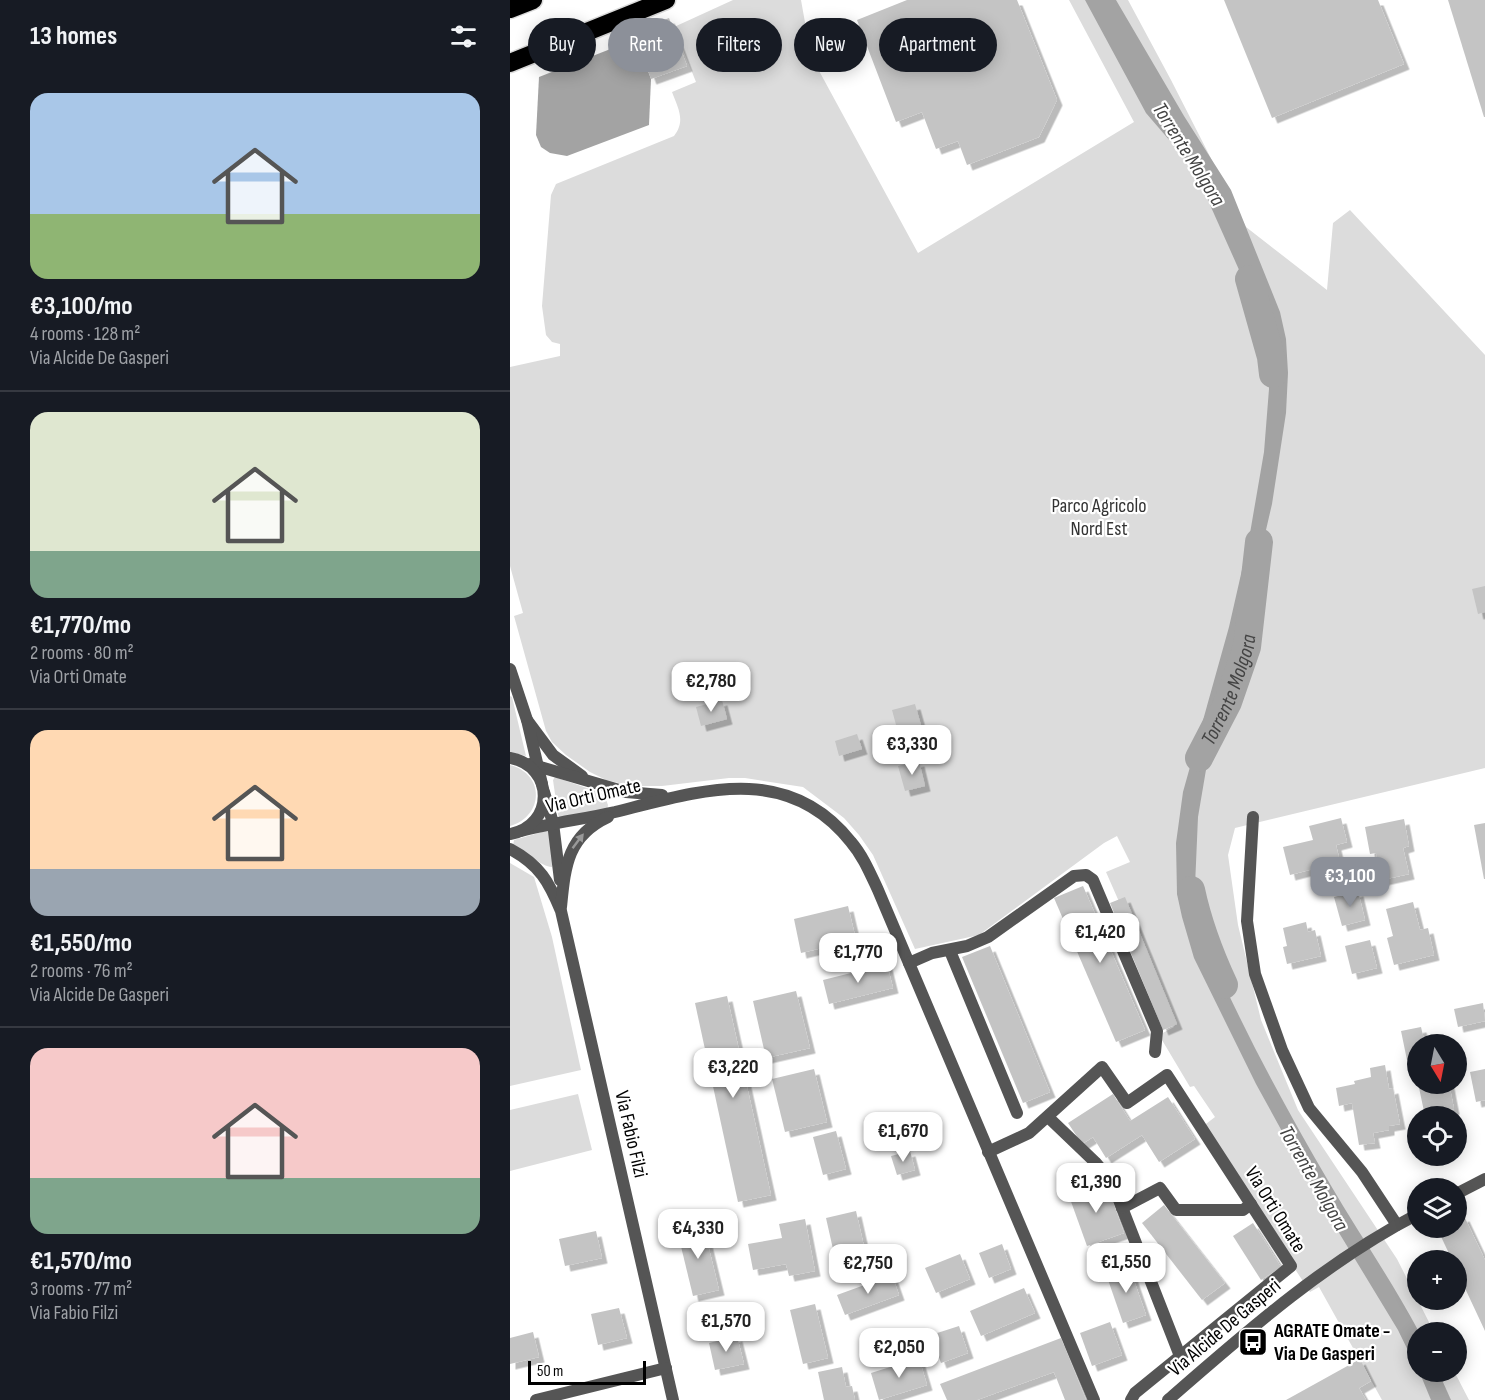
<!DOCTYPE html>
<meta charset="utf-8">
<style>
:root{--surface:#171b24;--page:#20242c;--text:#f1f3f6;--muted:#9ea1a6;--line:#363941;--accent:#8c9099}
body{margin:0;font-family:"Sofia Sans Condensed",sans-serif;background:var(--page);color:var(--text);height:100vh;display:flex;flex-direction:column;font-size:22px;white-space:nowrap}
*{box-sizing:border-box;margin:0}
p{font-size:20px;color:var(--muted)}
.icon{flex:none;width:33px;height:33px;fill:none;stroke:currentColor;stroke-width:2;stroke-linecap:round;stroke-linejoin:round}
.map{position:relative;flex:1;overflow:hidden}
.panel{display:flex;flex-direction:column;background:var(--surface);width:510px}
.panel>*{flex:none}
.banner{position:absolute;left:18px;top:18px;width:570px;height:54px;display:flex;gap:12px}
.needle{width:39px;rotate:170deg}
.controls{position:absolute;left:897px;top:1034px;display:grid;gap:12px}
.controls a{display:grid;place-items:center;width:60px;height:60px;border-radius:50%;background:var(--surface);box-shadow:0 3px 15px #0003;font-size:30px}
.scale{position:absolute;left:18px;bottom:15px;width:118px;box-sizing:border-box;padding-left:6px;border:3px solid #000;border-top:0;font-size:16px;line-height:21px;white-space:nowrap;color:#000;-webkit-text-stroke:4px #fff;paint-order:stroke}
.price{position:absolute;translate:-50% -51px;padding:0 14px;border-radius:12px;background:#fff;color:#222;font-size:20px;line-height:39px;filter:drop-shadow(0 2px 3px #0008)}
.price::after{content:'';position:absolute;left:50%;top:36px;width:18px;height:14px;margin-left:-9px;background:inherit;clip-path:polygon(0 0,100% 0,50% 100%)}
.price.selected{background:var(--accent);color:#fff}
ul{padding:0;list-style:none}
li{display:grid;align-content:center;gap:12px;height:318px;padding:0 30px}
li+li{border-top:2px solid var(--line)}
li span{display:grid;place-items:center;height:186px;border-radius:18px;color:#555}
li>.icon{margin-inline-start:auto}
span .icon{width:108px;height:108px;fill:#fffc;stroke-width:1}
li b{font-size:26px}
h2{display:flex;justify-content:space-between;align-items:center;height:72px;padding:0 30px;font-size:26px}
.chip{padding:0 21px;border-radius:27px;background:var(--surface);box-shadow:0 3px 15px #0003;font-size:21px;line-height:54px}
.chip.selected{background:var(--accent);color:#fff}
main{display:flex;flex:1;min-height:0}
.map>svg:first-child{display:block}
.green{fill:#dcdcdc}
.water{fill:#a3a3a3}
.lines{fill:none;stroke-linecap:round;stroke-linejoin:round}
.river{stroke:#a3a3a3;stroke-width:28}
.building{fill:#c4c4c4;filter:url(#shadow)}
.motorway-casing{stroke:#dbdbdb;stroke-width:21}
.minor{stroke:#555;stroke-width:12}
.tertiary{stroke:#555;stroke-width:12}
.motorway{stroke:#000;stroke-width:18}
.oneway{fill:#999}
.labels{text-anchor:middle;stroke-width:4.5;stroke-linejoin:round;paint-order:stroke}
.park-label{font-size:20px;fill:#333;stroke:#fff}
.street-label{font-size:20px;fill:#000;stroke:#fff}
.poi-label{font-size:20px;font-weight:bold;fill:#000;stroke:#fff;text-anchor:start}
.water-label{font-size:21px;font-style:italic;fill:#444;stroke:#fff}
</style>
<main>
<section class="panel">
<h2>13 homes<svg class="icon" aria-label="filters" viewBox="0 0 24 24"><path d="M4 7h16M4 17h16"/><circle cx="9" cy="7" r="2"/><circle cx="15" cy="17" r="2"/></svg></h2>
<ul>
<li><span style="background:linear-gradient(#a9c7e8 65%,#8fb573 0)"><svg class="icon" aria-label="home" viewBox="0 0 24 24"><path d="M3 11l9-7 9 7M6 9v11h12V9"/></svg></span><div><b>€3,100/mo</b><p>4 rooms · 128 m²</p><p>Via Alcide De Gasperi</p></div></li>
<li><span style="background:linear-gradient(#dfe7d0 75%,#7fa58c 0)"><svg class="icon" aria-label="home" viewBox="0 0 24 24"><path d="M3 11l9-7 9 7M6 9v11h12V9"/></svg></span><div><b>€1,770/mo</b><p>2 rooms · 80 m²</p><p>Via Orti Omate</p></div></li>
<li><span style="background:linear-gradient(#ffd9b3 75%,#9aa5b1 0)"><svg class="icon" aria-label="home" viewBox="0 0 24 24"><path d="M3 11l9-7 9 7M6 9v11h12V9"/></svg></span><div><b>€1,550/mo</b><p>2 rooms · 76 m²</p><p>Via Alcide De Gasperi</p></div></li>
<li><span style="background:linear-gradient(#f6c9c9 70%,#7fa58c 0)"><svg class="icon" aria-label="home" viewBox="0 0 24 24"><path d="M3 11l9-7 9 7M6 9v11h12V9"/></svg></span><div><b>€1,570/mo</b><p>3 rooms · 77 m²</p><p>Via Fabio Filzi</p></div></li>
</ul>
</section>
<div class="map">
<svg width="975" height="1400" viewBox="0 0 975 1400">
<defs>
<filter id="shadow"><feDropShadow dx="5.5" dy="5.5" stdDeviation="0" flood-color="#0004"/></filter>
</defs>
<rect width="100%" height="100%" fill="#fff"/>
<g class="green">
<path d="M223,0H291L301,56L408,253L624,122L559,0H618L661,80L736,227L817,290L823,223L840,210L975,355V768L725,828L718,855L728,925L751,1020L788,1110L887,1259L924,1332H908V1371H944L959,1400H872L809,1287L800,1292L692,1127L705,1117L684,1086L680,1087L649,1035L664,1027L596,872L620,862L607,836L594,843L469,935L405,949L363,855L349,835L334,818L293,787L235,778H219L152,786H121L96,780L80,772L56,755L42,742L36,731L4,616L13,613L0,566V367L50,356V344L42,342L36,335L32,306L41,195L46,184L164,136C176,121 168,108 162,92L186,82L164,27Z"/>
<path d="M0,696L2,697L16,756L0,752Z"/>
<path d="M0,765C35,774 34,816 0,826Z"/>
<path d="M45,777L94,794L98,805L97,810L51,819L48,815L43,780Z"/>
<path d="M39,830L43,864L42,867C32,867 13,850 3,845L4,840Z"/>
<path d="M0,863L24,877L42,937L71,1070L0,1086Z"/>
<path d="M68,1094L82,1150L0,1171V1110Z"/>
</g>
<g class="water">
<path d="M575,0H606L674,116L721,190L770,312L776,339L778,373L776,413L762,504L740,599L698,758L688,817L685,886L689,917L697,946C732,1028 775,1107 820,1184C849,1234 882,1281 909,1332H908L907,1369L888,1330L817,1213L746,1084L684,958L672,917L667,894L666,843L673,792L719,627L739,539L754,452L759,389L757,348L751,319L688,178L679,163L636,113Z"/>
<path d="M126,39L141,79L139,125L57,156L40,153L31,147L26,135L29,77Z"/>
<path d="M909,1371H928L941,1400H921Z"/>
</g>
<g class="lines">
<g class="river">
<path d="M739,279L761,357L763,374"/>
<path id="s1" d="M689,758L718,702L737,647L749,542"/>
<path d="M681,890C688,923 700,955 714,985"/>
</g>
</g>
<g class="building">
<path d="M397,0H507L547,100L529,137L457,165L448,141L426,149L412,112L386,122L347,20Z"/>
<path d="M714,0H868L894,64L762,118Z"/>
<path d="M938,0H975V117H974Z"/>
<path d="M159,18L177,66L141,79L124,32Z"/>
<path d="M975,586V612L968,614L962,589Z"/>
<path d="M212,700L217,719L191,726L186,707Z"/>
<path d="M405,704L412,729L389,736L382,710Z"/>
<path d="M347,734L352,749L329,756L325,741Z"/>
<path d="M409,761L415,786L395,791L388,766Z"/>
<path d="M831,818L837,842L826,845L830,862L780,875L773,847L803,840L799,826Z"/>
<path d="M894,819L899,846L893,848L899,874L872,880L866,853L860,854L855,827Z"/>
<path d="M975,823V879H974L964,825Z"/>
<path d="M573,886L635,1030L606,1042L544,898Z"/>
<path d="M848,891L855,920L832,926L824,897Z"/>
<path d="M615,897L667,1024L653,1030L600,903Z"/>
<path d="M903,902L910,930L918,928L924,955L884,965L877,938L883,936L876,909Z"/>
<path d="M338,906L346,940L291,953L284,919Z"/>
<path d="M796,922L798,932L805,930L811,956L777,964L773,947L777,946L773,928Z"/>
<path d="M860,940L867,968L842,974L835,946Z"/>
<path d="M480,946L540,1092L513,1103L452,957Z"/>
<path d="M377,964L383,988L319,1004L313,980Z"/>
<path d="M286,991L300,1048L256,1058L243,1001Z"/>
<path d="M217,996L261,1195L228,1202L185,1003Z"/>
<path d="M973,1003L975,1021L948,1027L944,1009Z"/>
<path d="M911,1027L915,1044H908V1058L897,1060L891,1031Z"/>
<path d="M875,1065L879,1089L883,1088L890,1124L879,1126V1130L863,1133L865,1143L849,1145L842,1103L829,1106L826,1088L845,1084L844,1081L861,1077L860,1068Z"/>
<path d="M304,1069L317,1122L275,1132L262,1079Z"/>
<path d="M975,1069V1100L966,1102L960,1072Z"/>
<path d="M908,1083H939L944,1109L932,1111L933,1116H915Z"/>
<path d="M603,1094L620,1121L658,1097L685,1139L649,1162L632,1135L596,1158L583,1137L572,1144L558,1123Z"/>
<path d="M326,1131L336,1169L313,1175L303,1137Z"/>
<path d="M400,1151L405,1170L387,1175L381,1156Z"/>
<path d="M596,1183L614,1233L577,1246L559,1196Z"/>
<path d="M654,1205L715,1283L692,1300L632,1223Z"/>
<path d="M346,1211L355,1251L325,1258L316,1218Z"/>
<path d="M954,1216L975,1260V1331L946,1269V1260H942L927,1228L946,1227V1219Z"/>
<path d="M295,1219L305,1271L279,1276L276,1264L243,1270L238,1244L272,1238L269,1224Z"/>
<path d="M743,1223L771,1267L751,1280L723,1236Z"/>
<path d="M193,1224L209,1290L183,1296L167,1230Z"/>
<path d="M86,1231L92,1258L55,1266L49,1239Z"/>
<path d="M492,1244L501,1269L479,1278L469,1253Z"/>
<path d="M450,1254L460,1279L426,1293L415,1268Z"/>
<path d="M619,1266L636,1315L613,1323L596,1274Z"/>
<path d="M382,1275L389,1295L335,1315L327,1295Z"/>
<path d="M514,1288L525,1313L471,1336L460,1311Z"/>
<path d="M305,1304L318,1358L293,1364L280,1310Z"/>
<path d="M109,1308L117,1338L88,1345L81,1314Z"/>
<path d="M600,1322L612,1355L582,1366L570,1333Z"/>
<path d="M449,1326L458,1353L431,1363L421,1335Z"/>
<path d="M23,1332L29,1357L0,1364V1338Z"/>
<path d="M227,1336L234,1364L205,1370L199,1343Z"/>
<path d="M551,1338L576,1400H555L544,1372L467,1400H437L430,1384Z"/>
<path d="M409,1358L417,1385L369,1400L361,1373Z"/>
<path d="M850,1359L861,1381L849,1388L856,1400H776Z"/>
<path d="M332,1367L336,1387L342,1386L345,1400H314L308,1372Z"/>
</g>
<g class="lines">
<g class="motorway-casing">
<g id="motorway">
<path d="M0,9L23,0"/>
<path d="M0,63L156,0"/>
</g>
</g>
<g class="minor">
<path d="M17,720L43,755L72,776"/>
<path d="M20,764L116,792L152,795"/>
<path d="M34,792L43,823L50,880"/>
<path d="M743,817L737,921L745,974L772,1050L799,1108L852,1172L887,1225"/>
<path d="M11,831C42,823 74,819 105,812C189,791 277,761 341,842C353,856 360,873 368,890L584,1400"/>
<path d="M0,849C30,865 39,882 51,911L163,1400"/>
<path d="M51,907C55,867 57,836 98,817"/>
<path d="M440,951L507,1113"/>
<path d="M399,963L422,953L457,946L478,937L564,876L576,875L583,880L647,1031L645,1052"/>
<path d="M538,1117L585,1162L602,1182L670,1356"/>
<path d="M478,1152L519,1133L592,1067L617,1103L657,1075L781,1266L625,1393L621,1400"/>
<path d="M946,1194L975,1179"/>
<path d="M612,1208L650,1188L666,1210H733L741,1204"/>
<path d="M26,1400L156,1368"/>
<path d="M658,1400C736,1332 815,1262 908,1214"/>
</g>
<g class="tertiary">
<path d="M0,669L17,720L32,784"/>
<path d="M0,758C45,766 45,826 0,834"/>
</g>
<use href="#motorway" class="motorway"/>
</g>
<defs><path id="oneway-solid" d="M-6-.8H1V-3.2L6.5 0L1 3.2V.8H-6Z" transform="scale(1.5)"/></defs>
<use class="oneway" href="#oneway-solid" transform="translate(68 841) rotate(-53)"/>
<defs>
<g id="bus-square" transform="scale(1.5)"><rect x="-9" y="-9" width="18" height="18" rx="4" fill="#000" stroke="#fff"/><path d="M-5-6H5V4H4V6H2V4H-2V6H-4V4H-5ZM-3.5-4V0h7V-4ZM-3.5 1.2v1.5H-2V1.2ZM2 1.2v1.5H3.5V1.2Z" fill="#fff"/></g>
</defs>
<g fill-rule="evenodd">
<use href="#bus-square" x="743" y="1342"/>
</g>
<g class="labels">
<g class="park-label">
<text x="589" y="512">Parco Agricolo<tspan x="589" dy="23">Nord Est</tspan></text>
</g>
<g class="street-label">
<text transform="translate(83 795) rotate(-13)" y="7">Via Orti Omate</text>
<text transform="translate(122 1134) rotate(77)" y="7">Via Fabio Filzi</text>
<text transform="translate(766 1209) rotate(58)" y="7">Via Orti Omate</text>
<text transform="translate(714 1327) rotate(-40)" y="7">Via Alcide De Gasperi</text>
</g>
<g class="poi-label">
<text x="764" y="1337">AGRATE Omate -<tspan x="764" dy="23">Via De Gasperi</tspan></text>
</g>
<g class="water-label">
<text transform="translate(679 154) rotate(58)" y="7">Torrente Molgora</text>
<text dy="7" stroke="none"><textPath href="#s1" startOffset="75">Torrente Molgora</textPath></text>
<text transform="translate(804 1178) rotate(60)" y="7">Torrente Molgora</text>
</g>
</g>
</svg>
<div class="controls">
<a><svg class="needle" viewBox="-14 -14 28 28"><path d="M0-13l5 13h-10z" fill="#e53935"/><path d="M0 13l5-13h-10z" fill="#9ea1a6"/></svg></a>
<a><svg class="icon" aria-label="locate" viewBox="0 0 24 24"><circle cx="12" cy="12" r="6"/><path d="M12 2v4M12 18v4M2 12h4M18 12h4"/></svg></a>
<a><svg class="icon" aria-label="layers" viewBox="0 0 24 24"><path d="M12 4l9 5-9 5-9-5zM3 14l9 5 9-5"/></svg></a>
<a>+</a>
<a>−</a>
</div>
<div class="scale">50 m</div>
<b class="price" style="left:201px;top:713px">€2,780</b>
<b class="price" style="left:402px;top:776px">€3,330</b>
<b class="price selected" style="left:840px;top:908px">€3,100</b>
<b class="price" style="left:590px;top:964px">€1,420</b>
<b class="price" style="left:348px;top:984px">€1,770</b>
<b class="price" style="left:223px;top:1099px">€3,220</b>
<b class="price" style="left:393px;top:1163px">€1,670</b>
<b class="price" style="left:586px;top:1214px">€1,390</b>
<b class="price" style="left:188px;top:1260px">€4,330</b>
<b class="price" style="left:616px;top:1294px">€1,550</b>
<b class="price" style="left:358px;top:1295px">€2,750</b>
<b class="price" style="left:216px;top:1353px">€1,570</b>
<b class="price" style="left:389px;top:1379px">€2,050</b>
<div class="banner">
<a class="chip">Buy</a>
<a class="chip selected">Rent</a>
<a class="chip">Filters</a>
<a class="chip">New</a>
<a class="chip">Apartment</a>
</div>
</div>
</main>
